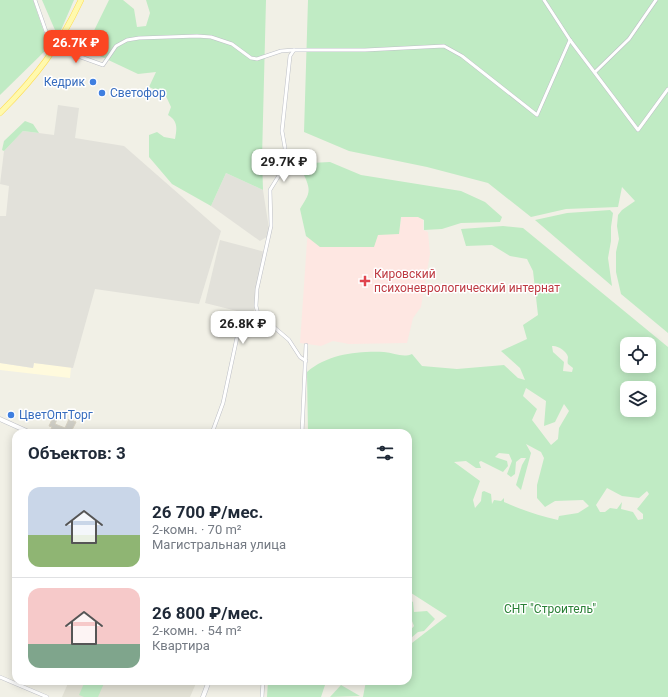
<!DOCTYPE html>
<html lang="ru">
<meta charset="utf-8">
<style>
:root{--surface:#fff;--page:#f6f6f7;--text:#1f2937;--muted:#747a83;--line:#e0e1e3;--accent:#fb4622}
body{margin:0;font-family:Roboto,sans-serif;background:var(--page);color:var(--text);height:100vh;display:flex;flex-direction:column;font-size:15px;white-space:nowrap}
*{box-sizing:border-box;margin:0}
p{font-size:13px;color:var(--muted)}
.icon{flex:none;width:22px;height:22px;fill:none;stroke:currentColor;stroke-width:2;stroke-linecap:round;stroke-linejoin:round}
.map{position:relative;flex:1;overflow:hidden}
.drawer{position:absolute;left:12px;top:429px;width:400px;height:256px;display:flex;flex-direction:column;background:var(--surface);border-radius:12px;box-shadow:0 2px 10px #0003}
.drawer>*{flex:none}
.controls{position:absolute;left:620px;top:337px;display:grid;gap:8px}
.controls a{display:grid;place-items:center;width:36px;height:36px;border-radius:8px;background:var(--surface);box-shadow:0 2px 10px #0003;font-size:20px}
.price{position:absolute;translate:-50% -34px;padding:0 9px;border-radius:8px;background:#fff;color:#222;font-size:13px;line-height:26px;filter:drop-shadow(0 1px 2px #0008)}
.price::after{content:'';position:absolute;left:50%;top:24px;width:12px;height:9px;margin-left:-6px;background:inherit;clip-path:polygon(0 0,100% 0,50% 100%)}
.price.on{background:var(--accent);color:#fff}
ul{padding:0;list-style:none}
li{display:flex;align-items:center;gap:12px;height:100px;padding:0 16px}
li+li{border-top:1px solid var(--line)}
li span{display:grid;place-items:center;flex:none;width:112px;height:80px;border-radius:12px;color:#555}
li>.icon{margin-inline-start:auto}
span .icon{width:48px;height:48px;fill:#fffc;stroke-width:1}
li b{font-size:17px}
h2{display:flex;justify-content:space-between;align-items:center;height:48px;padding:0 16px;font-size:17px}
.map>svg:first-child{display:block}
.commercial{fill:#fffadd}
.industrial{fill:#e2e1da}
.education{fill:#e3e2d6}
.medical{fill:#fee7e2}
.green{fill:#c0ebc4;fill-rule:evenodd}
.building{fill:#cecdc5;stroke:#d7d2c3}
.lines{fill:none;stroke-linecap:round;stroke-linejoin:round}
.minor-casing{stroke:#bdbfc6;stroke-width:4}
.tertiary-casing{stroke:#bdbfc6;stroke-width:5}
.primary-casing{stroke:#ffdd51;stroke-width:6}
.minor{stroke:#fff;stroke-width:3}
.tertiary{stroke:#fff;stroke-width:4}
.primary{stroke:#fff9ad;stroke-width:5}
.shop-dot{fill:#3f7fe0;stroke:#fff;stroke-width:1.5}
.health-dot{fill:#e0444e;stroke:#fff;stroke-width:1.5}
.labels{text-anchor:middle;stroke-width:3;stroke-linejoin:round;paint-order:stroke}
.shop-label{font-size:12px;fill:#366cbe;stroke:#fff;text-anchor:start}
.health-label{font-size:12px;fill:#be3a42;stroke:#fff;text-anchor:start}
.park-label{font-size:12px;fill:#2a8136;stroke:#fff}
</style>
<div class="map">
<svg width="668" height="697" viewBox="0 0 668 697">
<rect width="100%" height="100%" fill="#f1f0e6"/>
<path class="commercial" d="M0,363L33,368L34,363L71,367L70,378L0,370Z"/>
<g class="industrial">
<path d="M58,105L79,108L75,138L124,146L221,231L199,304L95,289L73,368L34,363L33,368L0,363V216H6L9,186L0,184L4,151L23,131L54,135Z"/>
<path d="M226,173L263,190L270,235L260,241L211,206Z"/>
<path d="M220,240L265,252L253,315L205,303Z"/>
</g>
<path class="education" d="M69,681H197L190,697H62Z"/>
<path class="medical" d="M402,213L423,214V230L428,232L430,254L421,307L413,318L407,343L349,344L333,341L321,346L300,343L308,227L400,228Z"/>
<g class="green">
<path d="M0,0H33L49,47L0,95Z"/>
<path d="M42,0H74L58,37Z"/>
<path d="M109,0H123L134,9L137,27L146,26L150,13L146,0H266L262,158L263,190L226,173L211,206L172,184L149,157V135L157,132L164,137L175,139C177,128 178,121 168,115L171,107L165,94L149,87L156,72L138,74L85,49Z"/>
<path d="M308,0H668V333L621,294L616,272V252L619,239L617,226L618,215L622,210L635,201L622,187L618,207L566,209L531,217L488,183L427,167L349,151L304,132Z"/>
<path d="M25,121L33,124L39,133L23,131L4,151L2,150L4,141Z"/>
<path d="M330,162L361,175L461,191L485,202L502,217L500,222L461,223L442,229L424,230V220L418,217H401L399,234L378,235L374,247H320L306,236L300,209C309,194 312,192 304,175L310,163Z"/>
<path d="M610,210L613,213L611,227V241L608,258L612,286L535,220L567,213Z"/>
<path d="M503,226L523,228L668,347V697H363L366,681H408V646L447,616L408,591V433H308L307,372C328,354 357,351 384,352C394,353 403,358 412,354L422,366L457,369L504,365L518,378L525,380L520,368L501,351L527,339L523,325L538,315L533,271L527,259L510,256L492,245L466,246L461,229ZM627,344H649V366H627ZM552,346C557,345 567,351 568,357C568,359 567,362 568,364L573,368L572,372L563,371L564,362L553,352ZM526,388L546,401L544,426L555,422L564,404L569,411L559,428L558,439L551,445L532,420L537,409L523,396ZM627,388H649V410H627ZM526,444L541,452L544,458L537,485V498L545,507L555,501L583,500L589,506L578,513L559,516L558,520C539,516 522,510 504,502V498L501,501L494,500L492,504L491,494L484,491L482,492L481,501L475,508L473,500L480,481L454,462L466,461L476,468H481L479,462L481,461L503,472L508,466L507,461L495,457L499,453L509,454L512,461L507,474L511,477L515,474L516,462L521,458H526L522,465L516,485L521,490L531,453ZM607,488L622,496L639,498L647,491L649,494L637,509L643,514V519L638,520L633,512L621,509L622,502L617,509L610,508L605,512H600L596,505Z"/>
<path d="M408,599L413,602L414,612L427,611L435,619L424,631L418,632L411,638L408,637V633L414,626L412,621L408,619Z"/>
<path d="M85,681H105L98,697H84L79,695Z"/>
<path d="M268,681H318L325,685L321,697H267Z"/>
<path d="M341,685L360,696L330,697Z"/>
</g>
<path class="building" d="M54,415L58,417L55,424L65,428L69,419L76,422L72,430L78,433L64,431L59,433L51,429L52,427L49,426Z"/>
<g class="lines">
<g class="minor-casing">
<g id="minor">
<path d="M35,0L49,40L56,48L103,65L116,46L127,40L139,38L197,36L211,37L232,44L251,58L257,59L281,51L294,50H365L444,46L462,56L537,115L570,40"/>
<path d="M544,0L570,40L638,130L668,89"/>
<path d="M595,72L629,39L656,0"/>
<path d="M258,314L256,306L257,289L271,226L270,190L283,169L285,148L282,131L290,56L294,50"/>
<path d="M212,433L223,403L239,328C244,318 250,309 262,317L289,340L300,357L306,361"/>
<path d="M302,433L306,345"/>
<path d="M0,677L47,697"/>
<path d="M262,697L263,681"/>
</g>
</g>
<g class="tertiary-casing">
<g id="tertiary">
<path d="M0,419L31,433"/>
<path d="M203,697L209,681"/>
</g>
</g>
<g class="primary-casing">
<path id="primary" d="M0,113C36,77 59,47 81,0"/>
</g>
<use href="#minor" class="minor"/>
<use href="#tertiary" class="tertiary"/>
<use href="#primary" class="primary"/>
</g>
<g class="shop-dot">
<circle cx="93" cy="82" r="4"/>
<circle cx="102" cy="93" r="4"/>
<circle cx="11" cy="415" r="4"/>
</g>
<path class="health-dot" d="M363 275h4v4h4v4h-4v4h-4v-4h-4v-4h4z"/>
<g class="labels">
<g class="shop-label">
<text x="85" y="86" text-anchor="end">Кедрик</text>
<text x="110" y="97">Светофор</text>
<text x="19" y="419">ЦветОптТорг</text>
</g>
<g class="health-label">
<text x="374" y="278">Кировский<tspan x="374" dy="14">психоневрологический интернат</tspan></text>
</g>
<g class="park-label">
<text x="550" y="613">СНТ "Строитель"</text>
</g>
</g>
</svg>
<div class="controls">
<a><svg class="icon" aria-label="locate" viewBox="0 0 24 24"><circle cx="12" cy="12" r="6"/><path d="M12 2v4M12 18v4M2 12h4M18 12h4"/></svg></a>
<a><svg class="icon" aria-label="layers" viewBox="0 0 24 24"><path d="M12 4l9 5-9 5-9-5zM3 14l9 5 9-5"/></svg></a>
</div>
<b class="price on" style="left:76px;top:64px">26.7K ₽</b>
<b class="price" style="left:284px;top:183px">29.7K ₽</b>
<b class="price" style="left:243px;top:345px">26.8K ₽</b>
<section class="drawer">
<h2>Объектов: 3<svg class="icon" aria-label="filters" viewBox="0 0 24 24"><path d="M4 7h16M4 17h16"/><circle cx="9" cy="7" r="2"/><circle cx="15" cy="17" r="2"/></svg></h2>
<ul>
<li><span style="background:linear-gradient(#c9d6e8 60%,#8fb573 0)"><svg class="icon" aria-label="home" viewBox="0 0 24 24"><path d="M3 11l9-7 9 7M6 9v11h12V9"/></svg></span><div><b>26 700 ₽/мес.</b><p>2-комн. · 70 m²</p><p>Магистральная улица</p></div></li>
<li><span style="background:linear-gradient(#f6c9c9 70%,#7fa58c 0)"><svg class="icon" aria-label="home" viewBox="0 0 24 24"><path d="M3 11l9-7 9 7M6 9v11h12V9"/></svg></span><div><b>26 800 ₽/мес.</b><p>2-комн. · 54 m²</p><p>Квартира</p></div></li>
</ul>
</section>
</div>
